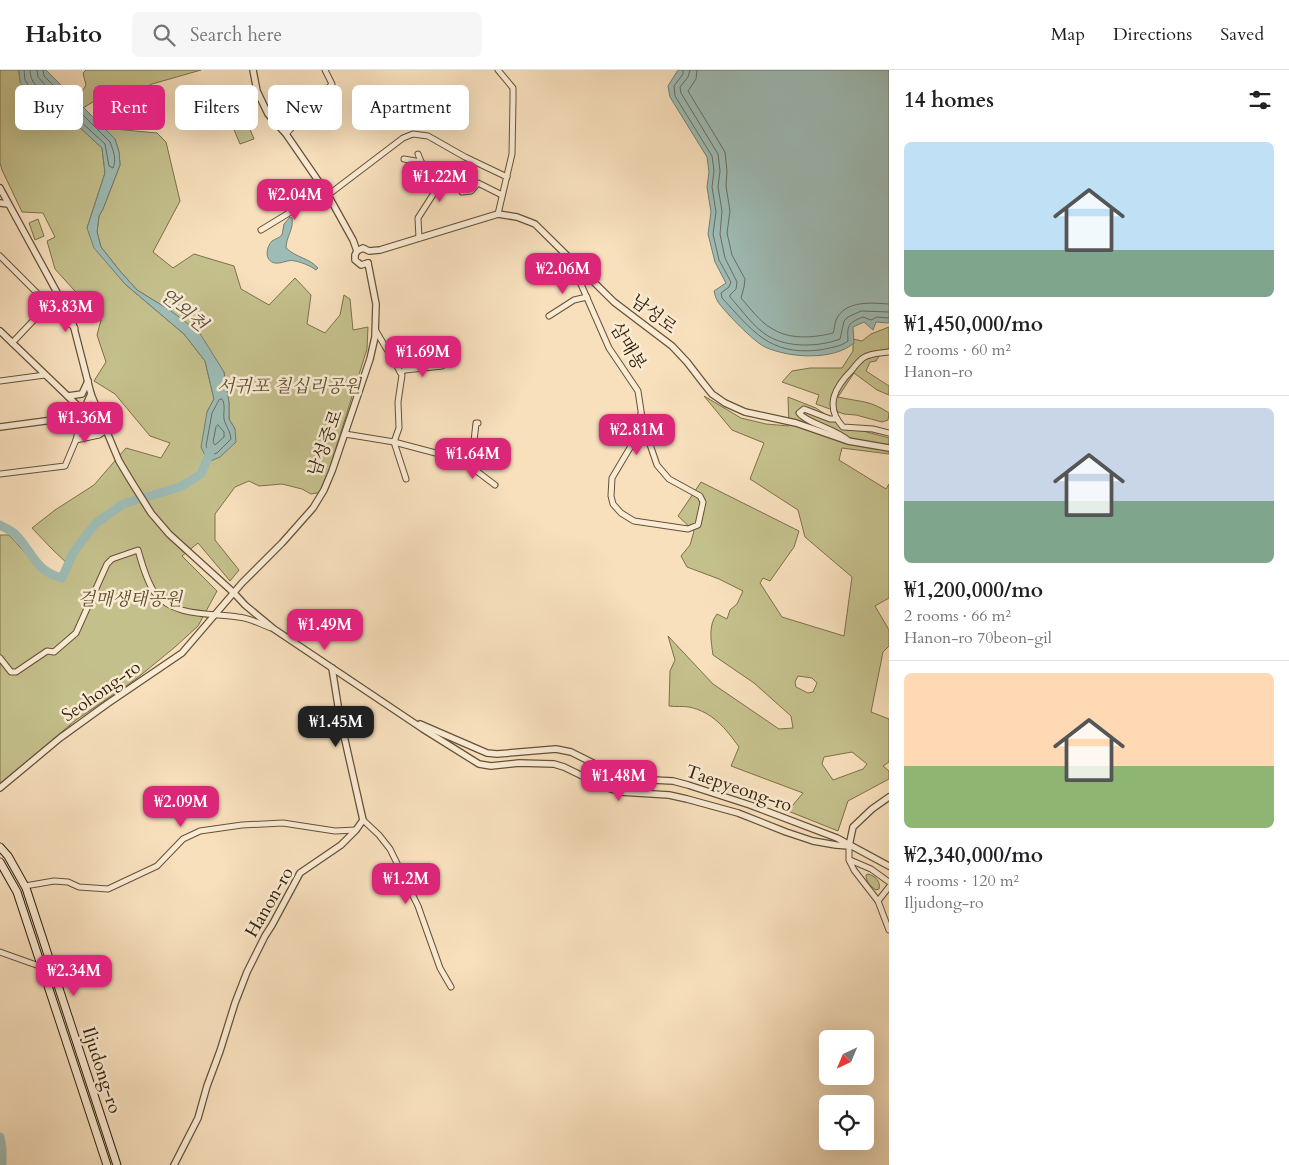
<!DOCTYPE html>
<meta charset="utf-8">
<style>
:root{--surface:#fff;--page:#f6f6f6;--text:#202124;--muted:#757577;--line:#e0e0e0;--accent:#db2777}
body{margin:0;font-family:Cardo,"Noto Serif KR",serif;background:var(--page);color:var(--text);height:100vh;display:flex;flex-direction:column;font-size:19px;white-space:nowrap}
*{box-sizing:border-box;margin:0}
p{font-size:16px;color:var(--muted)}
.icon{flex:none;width:28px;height:28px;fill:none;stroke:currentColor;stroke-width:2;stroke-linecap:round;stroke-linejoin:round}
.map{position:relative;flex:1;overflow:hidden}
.sheet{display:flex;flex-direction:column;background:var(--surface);width:400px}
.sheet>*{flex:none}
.banner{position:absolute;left:15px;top:15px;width:475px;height:45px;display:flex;gap:10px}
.needle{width:32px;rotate:224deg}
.buttons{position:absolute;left:819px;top:960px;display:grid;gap:10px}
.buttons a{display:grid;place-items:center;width:55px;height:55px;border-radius:8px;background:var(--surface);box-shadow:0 5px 20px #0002;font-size:25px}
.price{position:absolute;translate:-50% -42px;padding:0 11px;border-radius:10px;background:var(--accent);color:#fff;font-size:16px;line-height:32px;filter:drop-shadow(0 1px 2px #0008)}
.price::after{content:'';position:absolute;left:50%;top:30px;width:15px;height:11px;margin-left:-8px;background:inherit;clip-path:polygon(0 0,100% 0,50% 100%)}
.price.on{background:#222;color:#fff}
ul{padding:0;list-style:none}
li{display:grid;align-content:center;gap:10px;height:265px;padding:0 15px}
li+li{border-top:1px solid var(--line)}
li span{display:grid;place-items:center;height:155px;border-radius:8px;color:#555}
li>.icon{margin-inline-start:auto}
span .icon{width:90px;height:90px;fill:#fffc;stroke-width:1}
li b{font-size:21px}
h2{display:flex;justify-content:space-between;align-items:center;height:60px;padding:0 15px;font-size:21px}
.pill{padding:0 18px;border-radius:8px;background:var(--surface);box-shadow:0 5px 20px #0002;font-size:18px;line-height:45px}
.pill.on{background:var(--accent);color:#fff}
header{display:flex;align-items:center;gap:30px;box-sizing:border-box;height:70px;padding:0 25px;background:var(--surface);border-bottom:1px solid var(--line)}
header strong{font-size:24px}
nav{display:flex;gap:28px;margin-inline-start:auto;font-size:18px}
.search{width:350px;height:45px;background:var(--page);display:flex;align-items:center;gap:12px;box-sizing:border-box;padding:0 18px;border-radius:8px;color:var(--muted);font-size:19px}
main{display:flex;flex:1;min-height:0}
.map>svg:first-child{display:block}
.green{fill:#c4c08c;stroke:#7c704a;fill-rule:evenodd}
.water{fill:#9ebcb6;stroke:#747e71}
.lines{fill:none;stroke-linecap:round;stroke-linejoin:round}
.shore{stroke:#696e60;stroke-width:1}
.river{stroke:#9ebcb6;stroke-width:9}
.minor-casing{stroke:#655136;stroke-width:7}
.tertiary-casing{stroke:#655136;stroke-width:8}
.secondary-casing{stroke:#342109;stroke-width:9}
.minor{stroke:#faebd4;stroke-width:5}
.tertiary{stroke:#faebd4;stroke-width:5.5}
.secondary{stroke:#faebd4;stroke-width:7}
.labels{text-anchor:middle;stroke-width:5;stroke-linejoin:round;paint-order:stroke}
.street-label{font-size:18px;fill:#342109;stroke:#faebd4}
.park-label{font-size:18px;font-style:italic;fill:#5f5130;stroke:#faebd4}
.water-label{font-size:19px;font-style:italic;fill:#54503d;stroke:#faebd4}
</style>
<header>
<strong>Habito</strong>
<div class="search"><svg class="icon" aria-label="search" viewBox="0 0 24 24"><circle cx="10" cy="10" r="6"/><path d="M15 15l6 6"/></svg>Search here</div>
<nav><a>Map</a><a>Directions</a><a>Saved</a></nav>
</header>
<main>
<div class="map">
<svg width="889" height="1095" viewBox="0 0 889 1095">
<rect width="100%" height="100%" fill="#f8e0bd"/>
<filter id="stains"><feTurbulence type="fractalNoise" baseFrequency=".004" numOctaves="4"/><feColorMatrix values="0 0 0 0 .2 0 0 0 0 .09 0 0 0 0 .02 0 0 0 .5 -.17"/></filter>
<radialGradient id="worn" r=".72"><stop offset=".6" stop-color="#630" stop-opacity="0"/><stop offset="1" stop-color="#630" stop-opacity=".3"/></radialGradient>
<g class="green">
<path d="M0,0H19C17,24 59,42 76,54C85,61 93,70 102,78L105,103L87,158L125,214L184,264L205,291L214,329L207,342L235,359L229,349V333L224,302L171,241L137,220L120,201L101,177L97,162L99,146L103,139L120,95L119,82L115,69L103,58L157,63L166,72L180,131L153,182L173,198L194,184L234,196L241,219L269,235L295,208L311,225L307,254L325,263L340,245L344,225L350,229L353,260L368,257L367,279L322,422L311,424L302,419L282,414L259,416L249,411L235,417L215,444V470L239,500L230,511L198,473L182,486L217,521L198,556L175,577L136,609L76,650L0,714V465H9L40,499L62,511L71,497L52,479L32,458L55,440L94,415L126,378L161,388L170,373L150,366L115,324L94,311L106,292L97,265L101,250L55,199L47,171L55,167L43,143L22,142L2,100L0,93Z"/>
<path d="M86,0H201L152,14L126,25L106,24L83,38L79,27L86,15L83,3Z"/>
<path d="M236,25L254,69L240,74L222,31Z"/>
<path d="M38,149L44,166L35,170L29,153Z"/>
<path d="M889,257V278L881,283L876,291L870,292L866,301L889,316V325L877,320L854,303L838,327C860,332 870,330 889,343L888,350L882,352L856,345L844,344L816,334L819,325L782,312L792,301L810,298H842L853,281V269L862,271L871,264Z"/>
<path d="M704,326L741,348L766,354L789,356L788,327L816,338L841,355L889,368V384L842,378L839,390L886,419L889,414V528L875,536L889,560V576L883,582L871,642L889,649V692L883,696L889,701V709L848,731L838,761L788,741L803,723L731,696L739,677C726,659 713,642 689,637C683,636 676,637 669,636L670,601L675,590L668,566L713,614L779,659L793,658L791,646L754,613L713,585C711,571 708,555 717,544L727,549L730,540L737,534L743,521L719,509L687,497L681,486L690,475L694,461L678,446L701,412L799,461L794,477L770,511L763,508L760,513L782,547L844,566L852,507L805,467L798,440L750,409L764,373L732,360ZM798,606L812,608L817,613L813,622L808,623L796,617L795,612ZM852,682L867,694L863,699L833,710L822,694L824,687Z"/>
<path d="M868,804C875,806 881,811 879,819L876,820C870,816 866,812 866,805Z"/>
</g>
<g class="water">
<path d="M19,0H46L115,69L119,82L120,95L103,139L99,146L97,162L101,177L120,201L137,220L171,241L199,262L224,302L229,333V349L235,359L236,372L220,387L208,392L201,377L207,342L214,329L205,291L184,264L125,214L94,178L87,158L105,103L102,78L77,55L28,23L20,12Z"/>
<path d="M678,0H889V253L876,252L873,260L864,252L853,257L854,273C833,291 789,288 765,277C754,272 726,243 718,232C716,229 715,225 714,221L726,213L715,192L708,164L711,142L707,117L709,102L707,87L670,27L668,16Z"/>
<path d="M290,147L292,148C294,159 286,167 286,178C297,188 309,188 318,198L316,200C311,196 301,192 295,191C288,189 282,194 275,193C264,191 266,177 272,171C275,169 279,168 282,165L284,154Z"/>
</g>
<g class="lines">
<g class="shore">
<path d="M24,0L25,10L31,19L80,51L105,74L109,96L113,98C117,89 113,80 110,72L44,6L43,0"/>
<path d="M30,0C30,10 35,17 45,20L46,16L38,7L37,0"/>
<path d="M683,0V4L674,16L675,26L712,86L714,101L712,117L716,142L713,164L719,190L731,212L729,217L721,223L722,228C752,260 769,286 819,280C829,278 840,277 848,271C847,255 848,253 863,247L871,250L877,247L889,248"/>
<path d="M690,0L688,7L680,17L681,23L718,84L720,101L718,117L722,141L720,164L725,188L737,212L736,219L730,225V227C742,240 753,257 768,266C788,278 819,277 840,269L844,251L848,247L861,241L889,242"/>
<path d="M697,0L696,9L688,21L725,82L727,101L726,116L730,141L727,163L732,185L745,209L744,217L741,228C750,238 759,251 771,258C789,270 813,268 833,263C835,259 834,253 837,248C847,230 872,233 889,234"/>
<path d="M222,329C226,335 223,342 224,349C226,357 230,360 231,369L217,383L211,385L206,376L212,343L219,330Z"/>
<path d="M218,355L224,362V367L215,375L213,372L216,357Z"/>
</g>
<g class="river">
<path d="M0,455C5,458 13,461 17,466C33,483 35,501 62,508L73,483L95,454L123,434L180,417L201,404L211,380"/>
<path d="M0,1067L2,1078V1095"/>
</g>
<g class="minor-casing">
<g id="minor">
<path d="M498,0L513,18V30L512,84L498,144"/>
<path d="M286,64L332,14L325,0"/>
<path d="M418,84L428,109L436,120"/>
<path d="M404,89L421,92"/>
<path d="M462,122L471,121L478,113L502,125"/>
<path d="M328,125L403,68L413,64L428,66L465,87L507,107"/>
<path d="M261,160L325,121"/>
<path d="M419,168L418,148L436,120L465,104"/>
<path d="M0,186L63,249L75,258"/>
<path d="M578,198L576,200L580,212L609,278L638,321L643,354L657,395L669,409L700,426L703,432L698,455L688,459L634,451L621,443L613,434L611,426L612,408L634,371L641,343"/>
<path d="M549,246L574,230L587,227"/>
<path d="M376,261L402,305L398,332L399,358L394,372L406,409"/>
<path d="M12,273L49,234"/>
<path d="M889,282C880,283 870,283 863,288C859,291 855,296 852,300C835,317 824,336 843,357L873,359L889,363"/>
<path d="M400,302L405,300L442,296"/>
<path d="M0,311L45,305"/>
<path d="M836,349H830L804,339L799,343C808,354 835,358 849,371"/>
<path d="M345,364L394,372L462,390L495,415"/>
<path d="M76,370L99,365L105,361"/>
<path d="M462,390L467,378L474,371L476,353H478"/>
<path d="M0,404L65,396L76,370L82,344"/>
<path d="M0,588L11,602H16L47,581L54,582L76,563L107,494L112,489L138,480C142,493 146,511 155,523C173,547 212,543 238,547C250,548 260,554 271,558"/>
<path d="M363,750L379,765L390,779L418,836L440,898L451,917"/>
<path d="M849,776V790L854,800L878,831L889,860"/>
<path d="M850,790L871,799L889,812"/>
<path d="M25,816L54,811L68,812L79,817L108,819L157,796L183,769L200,761L242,755L283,753L335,761L356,760"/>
<path d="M878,831L889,817"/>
<path d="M0,882L42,897"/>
</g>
</g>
<g class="tertiary-casing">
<g id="tertiary">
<path d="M253,0L257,21L268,44L286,64L328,125L353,170L357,181L355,185V190L361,195L368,193"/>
<path d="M0,118L72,250L91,324L119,391L131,411L151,443L169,464L234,523L245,535L274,559L423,659L479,694L491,696L519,693L554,694L564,697L605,717L620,722L669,725L687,729L738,743L786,762L813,771L836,775L849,776"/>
<path d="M0,133L8,134"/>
<path d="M357,181L363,178L369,181L380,180L498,144L517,147L535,154L614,232L672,276L687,292L704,314L712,324L725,333L745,342L796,353L848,371L889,378"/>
<path d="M0,261L79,337L82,344"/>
<path d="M68,326L82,324L88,311"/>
<path d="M82,344L91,324"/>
<path d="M0,357L75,347L82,344L105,361"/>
<path d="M420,654L487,683L497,684L556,679L571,682L617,705L632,709L673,711L688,715L750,735L837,768L889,796"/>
<path d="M0,718L60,668L107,634L182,583L242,513L282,473L313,438L324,420L332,401L370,289L375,267L376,234L368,193"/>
<path d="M849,776L853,757L872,739L889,727"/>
<path d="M174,1095L198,1048L207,1016L220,981L235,933L247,902L265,866L272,855L300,803L341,775L356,760L363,750L340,648L332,598"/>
</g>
</g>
<g class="secondary-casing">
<g id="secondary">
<path d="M0,777L8,786L26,818L117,1095"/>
<path d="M0,792L17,822L107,1095"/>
</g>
</g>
<use href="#minor" class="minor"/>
<use href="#tertiary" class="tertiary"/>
<use href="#secondary" class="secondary"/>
</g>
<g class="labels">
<g class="street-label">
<text transform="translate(654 244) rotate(37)" y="6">남성로</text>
<text transform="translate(628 276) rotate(60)" y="6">삼매봉</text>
<text transform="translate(325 373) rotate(-70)" y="6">남성중로</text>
<text transform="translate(101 621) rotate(-35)" y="6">Seohong-ro</text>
<text transform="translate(739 718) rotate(19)" y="6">Taepyeong-ro</text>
<text transform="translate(269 832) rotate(-60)" y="6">Hanon-ro</text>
<text transform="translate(102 1000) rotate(72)" y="6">Iljudong-ro</text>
</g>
<g class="park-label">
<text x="289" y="322">서귀포 칠십리공원</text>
<text x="130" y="535">걸매생태공원</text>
</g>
<g class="water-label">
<text transform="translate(184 239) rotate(40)" y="7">연외천</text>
</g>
</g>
<rect width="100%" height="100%" filter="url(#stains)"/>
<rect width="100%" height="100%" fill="url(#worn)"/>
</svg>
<div class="buttons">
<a><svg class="needle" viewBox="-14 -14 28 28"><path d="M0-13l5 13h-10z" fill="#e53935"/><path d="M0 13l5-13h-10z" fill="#757577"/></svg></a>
<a><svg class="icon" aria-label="locate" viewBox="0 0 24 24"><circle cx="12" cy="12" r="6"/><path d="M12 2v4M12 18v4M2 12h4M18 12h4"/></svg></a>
</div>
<b class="price" style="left:440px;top:133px">₩1.22M</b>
<b class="price" style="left:295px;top:151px">₩2.04M</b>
<b class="price" style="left:563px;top:225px">₩2.06M</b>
<b class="price" style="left:66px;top:263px">₩3.83M</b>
<b class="price" style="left:423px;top:308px">₩1.69M</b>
<b class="price" style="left:85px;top:374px">₩1.36M</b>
<b class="price" style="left:637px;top:386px">₩2.81M</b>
<b class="price" style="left:473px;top:410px">₩1.64M</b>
<b class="price" style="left:325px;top:581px">₩1.49M</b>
<b class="price on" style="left:336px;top:678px">₩1.45M</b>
<b class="price" style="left:619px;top:732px">₩1.48M</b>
<b class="price" style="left:181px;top:758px">₩2.09M</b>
<b class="price" style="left:406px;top:835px">₩1.2M</b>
<b class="price" style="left:74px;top:927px">₩2.34M</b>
<div class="banner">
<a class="pill">Buy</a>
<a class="pill on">Rent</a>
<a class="pill">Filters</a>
<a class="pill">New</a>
<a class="pill">Apartment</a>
</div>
</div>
<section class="sheet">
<h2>14 homes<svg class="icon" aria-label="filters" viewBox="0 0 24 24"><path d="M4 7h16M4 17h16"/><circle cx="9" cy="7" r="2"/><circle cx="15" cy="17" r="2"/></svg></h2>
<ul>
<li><span style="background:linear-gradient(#bfe0f5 70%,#7fa58c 0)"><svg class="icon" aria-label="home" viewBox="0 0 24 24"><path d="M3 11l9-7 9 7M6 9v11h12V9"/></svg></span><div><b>₩1,450,000/mo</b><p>2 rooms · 60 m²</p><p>Hanon-ro</p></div></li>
<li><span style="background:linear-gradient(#c9d6e8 60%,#7fa58c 0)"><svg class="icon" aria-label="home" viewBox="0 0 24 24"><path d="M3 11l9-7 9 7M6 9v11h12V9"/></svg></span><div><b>₩1,200,000/mo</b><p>2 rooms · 66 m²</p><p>Hanon-ro 70beon-gil</p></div></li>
<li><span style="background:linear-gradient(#ffd9b3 60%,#8fb573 0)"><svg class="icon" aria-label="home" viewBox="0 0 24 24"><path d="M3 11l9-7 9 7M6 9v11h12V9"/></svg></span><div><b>₩2,340,000/mo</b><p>4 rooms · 120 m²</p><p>Iljudong-ro</p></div></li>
</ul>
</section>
</main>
